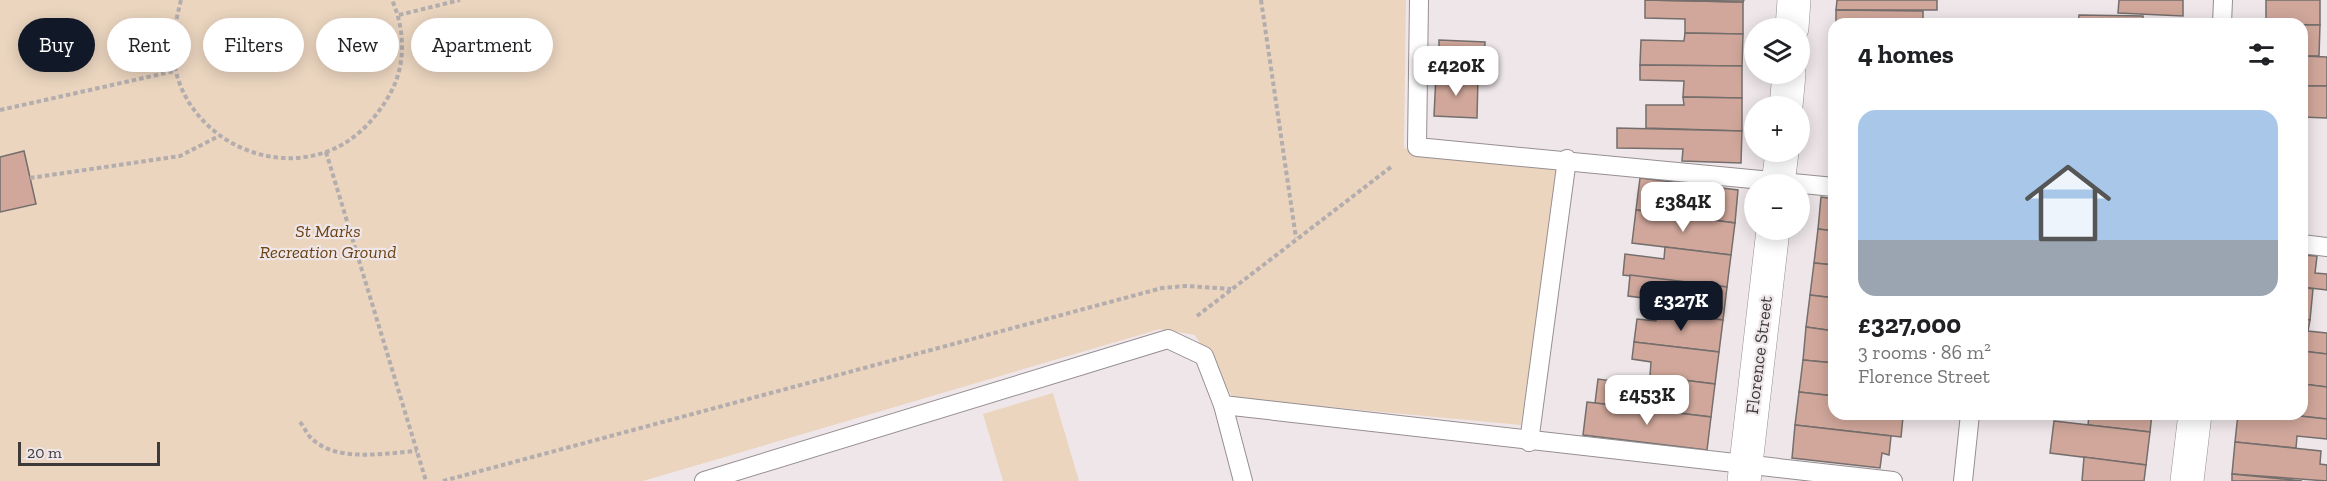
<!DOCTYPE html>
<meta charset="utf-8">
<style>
:root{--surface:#fff;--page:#f2f2f2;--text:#202124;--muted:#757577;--accent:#111827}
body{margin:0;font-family:"Zilla Slab",serif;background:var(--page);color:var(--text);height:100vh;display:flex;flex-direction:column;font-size:22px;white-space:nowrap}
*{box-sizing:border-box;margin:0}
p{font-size:20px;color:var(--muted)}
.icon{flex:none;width:33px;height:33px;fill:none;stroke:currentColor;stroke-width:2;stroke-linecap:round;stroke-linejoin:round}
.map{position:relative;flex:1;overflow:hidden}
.panel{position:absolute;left:1828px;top:18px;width:480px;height:402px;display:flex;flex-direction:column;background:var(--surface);border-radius:18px;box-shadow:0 3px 15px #0003}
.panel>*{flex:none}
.guide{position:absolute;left:18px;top:18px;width:570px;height:54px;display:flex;gap:12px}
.tools{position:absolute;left:1744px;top:18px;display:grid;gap:12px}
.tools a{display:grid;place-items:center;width:66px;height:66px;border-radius:50%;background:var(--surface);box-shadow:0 3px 15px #0003;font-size:30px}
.scale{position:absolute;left:18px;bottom:15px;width:142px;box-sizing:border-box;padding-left:6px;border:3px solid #3d3a3a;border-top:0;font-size:16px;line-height:21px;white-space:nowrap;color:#3d3a3a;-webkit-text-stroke:4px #eee6e8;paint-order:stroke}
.price{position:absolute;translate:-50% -51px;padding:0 14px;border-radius:12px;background:#fff;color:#222;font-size:20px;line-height:39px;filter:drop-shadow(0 2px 3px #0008)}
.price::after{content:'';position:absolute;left:50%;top:36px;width:18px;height:14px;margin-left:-9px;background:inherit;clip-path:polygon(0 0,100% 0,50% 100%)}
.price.active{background:var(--accent);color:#fff}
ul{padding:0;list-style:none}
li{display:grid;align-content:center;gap:12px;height:318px;padding:0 30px}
li span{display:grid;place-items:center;height:186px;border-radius:18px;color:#555}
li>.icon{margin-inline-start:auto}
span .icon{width:108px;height:108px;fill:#fffc;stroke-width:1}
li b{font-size:26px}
h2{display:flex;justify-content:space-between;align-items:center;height:72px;padding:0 30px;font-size:26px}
.tag{padding:0 21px;border-radius:27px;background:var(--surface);box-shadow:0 3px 15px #0003;font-size:21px;line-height:54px}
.tag.active{background:var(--accent);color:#fff}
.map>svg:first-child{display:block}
.green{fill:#ebd5bf}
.building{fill:#d1a79b;stroke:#746e6c;stroke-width:1.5}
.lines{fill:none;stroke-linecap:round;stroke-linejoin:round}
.lane-casing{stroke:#968e90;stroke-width:20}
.street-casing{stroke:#968e90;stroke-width:34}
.path{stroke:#b3adae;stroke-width:4;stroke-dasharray:4.5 3;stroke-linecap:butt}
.lane{stroke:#fff;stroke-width:18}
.street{stroke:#fff;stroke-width:33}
.labels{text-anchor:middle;stroke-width:4.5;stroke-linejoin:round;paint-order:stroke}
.park-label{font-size:18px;font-style:italic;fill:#6c4413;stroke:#eee6e8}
.street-label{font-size:18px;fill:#3d3a3a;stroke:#eee6e8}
</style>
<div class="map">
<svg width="2327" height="481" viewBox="0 0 2327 481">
<rect width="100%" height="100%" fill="#eee6e8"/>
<g class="green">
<path d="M0,0H1406L1404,148L1559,166L1521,425L1233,398L1195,335L1160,329L643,481H0Z"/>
<path d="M1053,393L1079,481H1003L983,414Z"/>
</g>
<g class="building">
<path d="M1645,0L1743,2V34L1685,33V19L1645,18Z"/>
<path d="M1645,0H1744L1743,2Z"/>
<path d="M1837,0H1937V10H1836Z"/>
<path d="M2119,0H2183V16L2118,13Z"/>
<path d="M2266,0H2320V25L2266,24Z"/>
<path d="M1836,10L1923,11V24H1836Z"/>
<path d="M2079,15L2143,16V24H2078Z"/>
<path d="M2302,25H2320L2319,56H2302Z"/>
<path d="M1685,33L1743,34L1742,66L1640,65L1641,40L1684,41Z"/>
<path d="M1439,40L1485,42L1484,67L1439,65Z"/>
<path d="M2302,56L2327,57V86H2302Z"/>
<path d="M1640,65L1742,66V98L1683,97L1684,81L1640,80Z"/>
<path d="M1436,75L1478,77L1477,118L1434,116Z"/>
<path d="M2302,86H2327V118L2302,117Z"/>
<path d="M1683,97L1742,98V131L1646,128V105H1684Z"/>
<path d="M1617,128L1742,131L1741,163L1682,161L1683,149L1617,148Z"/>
<path d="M1833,148H1834V172H1831Z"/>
<path d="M24,151L36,204L0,212V157Z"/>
<path d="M1640,178L1738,190L1735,223L1636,210Z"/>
<path d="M1821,197L1834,199V231L1818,229Z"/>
<path d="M1636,210L1735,223L1731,255L1632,243Z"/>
<path d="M1818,229L1834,231V265L1814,263Z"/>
<path d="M1665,247L1731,255L1727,287L1623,275L1625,254L1664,259Z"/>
<path d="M2302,255L2317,256L2315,273L2327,274V290L2302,287Z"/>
<path d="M1814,263L1834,265V298L1810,295Z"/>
<path d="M1630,275L1727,287L1723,320L1657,312L1659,300L1628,296Z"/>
<path d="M2302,287L2313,289L2310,320L2302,319Z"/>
<path d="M1810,295L1834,298V331L1806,327Z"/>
<path d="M1657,312L1723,320L1719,352L1634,342L1637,319L1656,321Z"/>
<path d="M2302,319L2310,320L2308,331L2327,333V354L2302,351Z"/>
<path d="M1806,327L1834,331V363L1803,360Z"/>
<path d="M1634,342L1719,352L1715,384L1650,376L1651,362L1632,359Z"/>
<path d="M2302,351L2327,354V387L2302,384Z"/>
<path d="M1803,360L1834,363V396L1799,392Z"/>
<path d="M1650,376L1715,384L1711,417L1595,403L1598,379L1649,386Z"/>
<path d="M2303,384L2327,387V419L2282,414H2302Z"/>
<path d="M1799,392L1834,396V414L1903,417L1901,437L1795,425Z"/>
<path d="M1587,402L1711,417L1707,450L1583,435Z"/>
<path d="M2076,414H2152L2150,432L2088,425L2089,415Z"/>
<path d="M2238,414H2282L2327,419V439L2297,436L2296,448L2235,442Z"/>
<path d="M2054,421L2150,432L2146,465L2050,453Z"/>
<path d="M1795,425L1891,436L1889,455L1882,453L1880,468L1792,458Z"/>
<path d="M2235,442L2321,451L2320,464L2327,465V481L2232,474Z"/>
<path d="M2084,457L2146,465L2144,481H2082Z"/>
<path d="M2232,474L2293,480L2302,481H2232Z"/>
</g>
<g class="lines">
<g class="lane-casing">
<g id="lane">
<path d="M1419,0L1417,147L1834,187"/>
<path d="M2222,24L2223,0"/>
<path d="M2302,244L2327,247"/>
<path d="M1223,405L1893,481"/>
<path d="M1529,442L1567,159"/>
<path d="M704,481L1168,339L1204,356L1223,405L1243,481"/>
<path d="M1963,481L1970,414"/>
</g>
</g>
<g class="street-casing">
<g id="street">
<path d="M1792,28L1794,0"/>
<path d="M1786,106L1789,74"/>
<path d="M1778,184L1782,152"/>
<path d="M1744,481L1773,230"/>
<path d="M2187,481L2195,414"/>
</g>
</g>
<g class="path">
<path d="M181,0C175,24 170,47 176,72C192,135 263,174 326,152C355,142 377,118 391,92C406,64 405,29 392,0"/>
<path d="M1261,0L1296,238"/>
<path d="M399,15L460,0"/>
<path d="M0,110L175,71"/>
<path d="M326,152L426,481"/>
<path d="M30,178L180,156L219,136"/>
<path d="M1197,316L1391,167"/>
<path d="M300,422C304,427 307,434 311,438C336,463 385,453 417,451"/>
<path d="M443,481L1162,288L1186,286L1231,289"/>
</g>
<use href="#lane" class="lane"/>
<use href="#street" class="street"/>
</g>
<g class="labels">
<g class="park-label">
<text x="328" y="237">St Marks<tspan x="328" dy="21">Recreation Ground</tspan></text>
</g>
<g class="street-label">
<text transform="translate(1759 355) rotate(-83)" y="6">Florence Street</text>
</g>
</g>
</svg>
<div class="tools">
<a><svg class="icon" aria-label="layers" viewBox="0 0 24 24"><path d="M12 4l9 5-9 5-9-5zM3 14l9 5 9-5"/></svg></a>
<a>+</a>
<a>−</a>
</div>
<div class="scale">20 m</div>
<b class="price" style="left:1456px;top:97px">£420K</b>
<b class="price" style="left:1683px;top:233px">£384K</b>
<b class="price active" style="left:1681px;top:332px">£327K</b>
<b class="price" style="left:1647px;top:426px">£453K</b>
<div class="guide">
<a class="tag active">Buy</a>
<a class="tag">Rent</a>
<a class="tag">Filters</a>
<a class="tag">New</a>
<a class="tag">Apartment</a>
</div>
<section class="panel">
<h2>4 homes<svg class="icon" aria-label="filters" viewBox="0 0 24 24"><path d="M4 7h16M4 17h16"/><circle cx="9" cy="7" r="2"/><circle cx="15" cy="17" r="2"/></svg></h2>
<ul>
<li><span style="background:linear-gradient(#a9c7e8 70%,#9aa5b1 0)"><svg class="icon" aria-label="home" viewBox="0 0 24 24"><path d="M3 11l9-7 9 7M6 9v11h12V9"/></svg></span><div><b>£327,000</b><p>3 rooms · 86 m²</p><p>Florence Street</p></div></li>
</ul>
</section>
</div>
